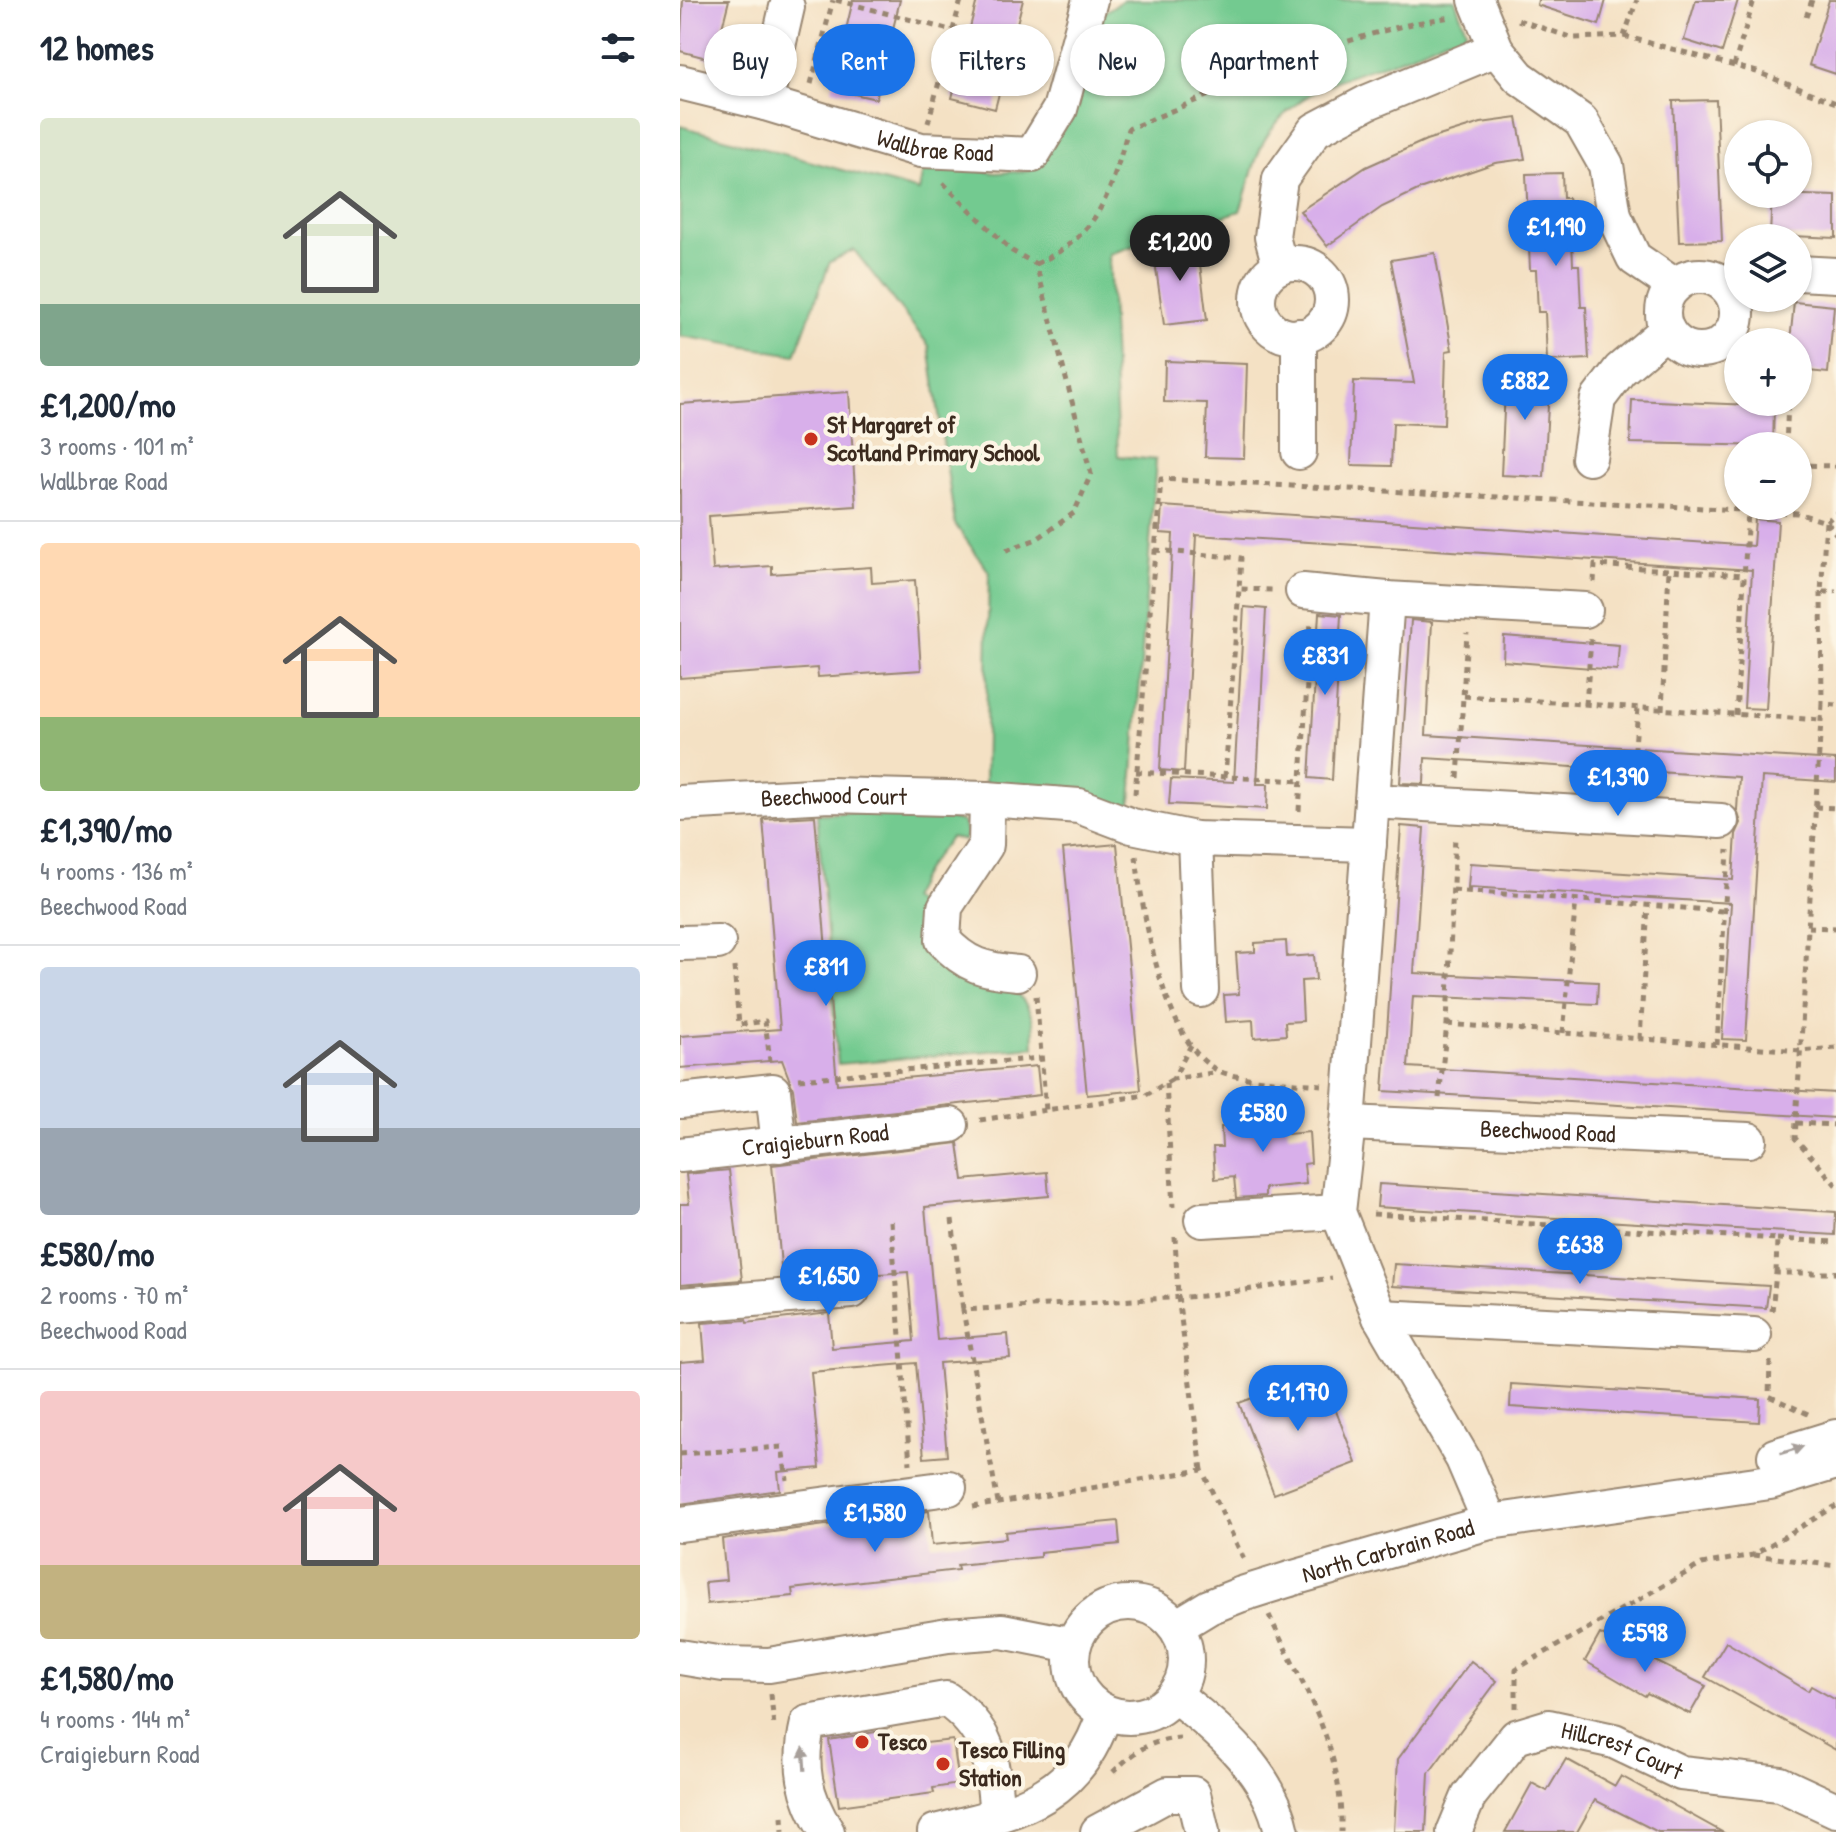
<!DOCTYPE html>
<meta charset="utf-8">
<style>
:root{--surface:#fff;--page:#f2f2f3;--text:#1f2937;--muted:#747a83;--line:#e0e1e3;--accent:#1a73e8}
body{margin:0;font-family:"Patrick Hand",sans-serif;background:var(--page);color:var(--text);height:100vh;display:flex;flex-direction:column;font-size:30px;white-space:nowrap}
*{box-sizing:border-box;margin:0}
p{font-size:26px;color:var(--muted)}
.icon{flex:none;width:44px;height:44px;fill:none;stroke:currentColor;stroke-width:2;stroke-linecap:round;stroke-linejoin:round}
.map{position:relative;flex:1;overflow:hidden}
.drawer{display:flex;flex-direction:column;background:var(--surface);width:680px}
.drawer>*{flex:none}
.banner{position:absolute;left:24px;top:24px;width:760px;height:72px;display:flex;gap:16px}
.controls{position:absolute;left:1044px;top:120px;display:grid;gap:16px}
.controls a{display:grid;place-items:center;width:88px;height:88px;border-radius:50%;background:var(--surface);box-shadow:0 2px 6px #0004;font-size:40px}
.price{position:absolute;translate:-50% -68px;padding:0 18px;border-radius:28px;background:var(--accent);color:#fff;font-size:26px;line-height:52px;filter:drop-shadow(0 2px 4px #0008)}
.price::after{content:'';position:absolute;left:50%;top:48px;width:24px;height:18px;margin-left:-12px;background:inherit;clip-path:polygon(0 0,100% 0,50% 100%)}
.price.current{background:#222;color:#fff}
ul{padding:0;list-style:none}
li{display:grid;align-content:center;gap:16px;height:424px;padding:0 40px}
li+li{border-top:2px solid var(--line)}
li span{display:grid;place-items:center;height:248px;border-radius:8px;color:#555}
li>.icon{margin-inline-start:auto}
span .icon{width:144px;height:144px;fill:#fffc;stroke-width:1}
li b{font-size:34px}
h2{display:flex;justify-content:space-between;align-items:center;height:96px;padding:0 40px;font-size:34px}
.chip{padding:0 28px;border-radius:36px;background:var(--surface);box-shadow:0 2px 6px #0004;font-size:28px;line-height:72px}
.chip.current{background:var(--accent);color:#fff}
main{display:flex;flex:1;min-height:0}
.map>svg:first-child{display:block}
.green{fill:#73ca90;stroke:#577a57;stroke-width:2}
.building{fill:#d8afea}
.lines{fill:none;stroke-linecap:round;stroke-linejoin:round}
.minor-casing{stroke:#988671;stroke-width:38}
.path{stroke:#988671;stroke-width:5;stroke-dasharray:6 6;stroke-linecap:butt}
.minor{stroke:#fff;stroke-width:34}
.minor-bridge-casing{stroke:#988671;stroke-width:38;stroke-linecap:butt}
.minor-bridge{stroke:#fff;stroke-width:34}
.oneway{fill:#a79f9a}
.poi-dot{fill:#c8321e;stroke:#fcf5e5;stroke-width:3}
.labels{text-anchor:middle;stroke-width:8;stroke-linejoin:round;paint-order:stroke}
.street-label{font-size:24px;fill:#3b2a1e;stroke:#fcf5e5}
.poi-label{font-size:24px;font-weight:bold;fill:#3b2a1e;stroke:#fcf5e5;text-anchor:start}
</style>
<main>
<section class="drawer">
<h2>12 homes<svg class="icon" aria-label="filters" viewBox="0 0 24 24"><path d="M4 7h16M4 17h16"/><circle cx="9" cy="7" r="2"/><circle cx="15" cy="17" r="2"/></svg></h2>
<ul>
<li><span style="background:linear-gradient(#dfe7d0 75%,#7fa58c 0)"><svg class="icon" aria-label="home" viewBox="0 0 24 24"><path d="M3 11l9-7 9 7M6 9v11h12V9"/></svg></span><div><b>£1,200/mo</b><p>3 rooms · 101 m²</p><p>Wallbrae Road</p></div></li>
<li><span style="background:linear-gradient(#ffd9b3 70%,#8fb573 0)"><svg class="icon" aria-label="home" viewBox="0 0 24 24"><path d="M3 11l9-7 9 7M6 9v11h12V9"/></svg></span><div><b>£1,390/mo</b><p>4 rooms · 136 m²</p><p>Beechwood Road</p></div></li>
<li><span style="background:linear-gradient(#c9d6e8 65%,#9aa5b1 0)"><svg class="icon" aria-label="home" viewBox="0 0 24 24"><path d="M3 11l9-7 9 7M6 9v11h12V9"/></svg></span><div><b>£580/mo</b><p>2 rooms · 70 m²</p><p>Beechwood Road</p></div></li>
<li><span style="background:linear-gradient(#f6c9c9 70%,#c2b280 0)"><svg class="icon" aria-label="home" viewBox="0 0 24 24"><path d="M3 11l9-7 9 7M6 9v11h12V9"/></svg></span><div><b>£1,580/mo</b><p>4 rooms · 144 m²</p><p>Craigieburn Road</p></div></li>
</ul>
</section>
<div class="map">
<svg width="1156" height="1832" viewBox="0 0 1156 1832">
<rect width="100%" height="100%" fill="#fcf5e5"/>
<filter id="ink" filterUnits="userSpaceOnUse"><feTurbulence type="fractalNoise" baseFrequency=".0125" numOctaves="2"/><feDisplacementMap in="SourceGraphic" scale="16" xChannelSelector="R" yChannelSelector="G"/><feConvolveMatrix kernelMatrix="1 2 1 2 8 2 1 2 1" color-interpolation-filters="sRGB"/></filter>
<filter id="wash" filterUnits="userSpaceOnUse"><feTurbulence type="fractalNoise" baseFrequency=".006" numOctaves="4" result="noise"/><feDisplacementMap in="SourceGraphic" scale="32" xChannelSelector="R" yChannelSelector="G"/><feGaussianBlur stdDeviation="1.8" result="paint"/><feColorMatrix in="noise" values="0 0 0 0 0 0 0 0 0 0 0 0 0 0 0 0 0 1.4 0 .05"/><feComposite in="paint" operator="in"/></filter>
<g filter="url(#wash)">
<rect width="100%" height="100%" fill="#f4e1c4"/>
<g class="green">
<path d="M443,0H775L786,30L780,44L767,38C749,46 730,56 711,62C662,76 611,94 584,141C573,162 568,189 560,211L429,254L438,456L476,460L450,815L305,784L309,572L275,524L249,346L174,250L150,262L115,355L0,336V126L239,191L245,160L315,173L350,171L417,17Z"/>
<path d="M238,810L283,822L286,833L284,841L271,837L247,867L230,899L251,909C250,1014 328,952 351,1015C355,1024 353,1037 354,1047L158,1064L137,814Z"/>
</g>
<g id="blocks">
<g class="building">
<path d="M3,0H49L34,60L0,51Z"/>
<path d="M173,0H220L196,99L152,89Z"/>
<path d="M297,0H343L315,109L272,98Z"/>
<path d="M858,0H926L919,25L857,5Z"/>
<path d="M1016,0H1058L1042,52L1004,40Z"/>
<path d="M1149,0H1156V74L1129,65Z"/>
<path d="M1036,100L1042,241L999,242L993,101Z"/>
<path d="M837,118L845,159L815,163L742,188L702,207L647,246L620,211L686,167L746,140L801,123Z"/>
<path d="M882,173L883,198H888L891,214L893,265H899L901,307H906L909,359L867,361L865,312H858L856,270H850L846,174Z"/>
<path d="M1092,194L1156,196V238L1090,235Z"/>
<path d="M517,241L527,320L484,325L473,247Z"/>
<path d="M755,253L772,350L766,351L764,425L713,423L711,466L671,465L674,381L734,383L711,260Z"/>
<path d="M1114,302L1154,306L1148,373L1118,370V342H1110Z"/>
<path d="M485,361L567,364L564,458L525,457L527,403L484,402Z"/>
<path d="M826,368L870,370L864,477L821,475Z"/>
<path d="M169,392L176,506L29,516L33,570L92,566V574L191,567L192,583L235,580L241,670L138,677L137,668L0,678V404Z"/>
<path d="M952,400L1094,406L1093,446L950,443Z"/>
<path d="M482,506L1073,546L1075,519L1098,521L1086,709L1064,708L1072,570L516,535L504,772L480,770L493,534L480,533Z"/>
<path d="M564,607L586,609L577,784H588L587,809L489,804L491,779L554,782Z"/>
<path d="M639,613L661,615L652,780L629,778Z"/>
<path d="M731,620L752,622L746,735L1156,760V782L1082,777L1066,1040L1042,1039L1051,903L788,887L790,863L1053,880L1056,834L1061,823L1057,810L1059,777L745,758L744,784L720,783Z"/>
<path d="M824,636L939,645L937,670L823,661Z"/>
<path d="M135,816L157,1084L357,1066L360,1095L117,1122L113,1089L102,1060L0,1068V1036L100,1029L83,819Z"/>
<path d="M721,826L744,828L734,973L918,982L917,1004L733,996L728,1067L1156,1093V1118L703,1091Z"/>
<path d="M437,844L461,1090L407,1095L383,849Z"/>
<path d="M606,941L607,957L634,955L636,980L621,981L623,1021L605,1022L606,1035L574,1038L573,1020L546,1022L544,995L559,994L556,953L575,952V943Z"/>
<path d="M605,1103L608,1134L629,1132L631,1163L624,1164L626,1184L585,1188V1196L556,1198L554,1177L535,1179L533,1147H542L541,1127L581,1124L580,1105Z"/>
<path d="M278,1143L283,1180L367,1172L369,1196L245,1207L257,1340L328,1334L330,1358L259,1363L267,1456L244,1458L236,1363L131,1372L140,1468L98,1472L100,1490L0,1504V1362L25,1360L22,1323L66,1320L67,1323L149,1313L152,1348L234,1341L228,1272L184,1275L170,1271L102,1277L92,1165Z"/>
<path d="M49,1170L62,1280L0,1285V1204H9L6,1174Z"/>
<path d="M699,1184L1156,1212L1155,1235L697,1207Z"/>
<path d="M714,1264L1089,1286L1086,1308L712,1286Z"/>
<path d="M641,1372L676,1463L594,1494L559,1403Z"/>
<path d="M831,1384L1080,1399L1079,1422L830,1407Z"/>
<path d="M249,1511L252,1545L326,1538L325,1532L438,1521L440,1544L360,1552V1557L277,1565L278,1570L112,1589L113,1596L27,1604L25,1582L46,1580L42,1539Z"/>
<path d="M920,1634L1026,1686L1010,1714L967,1693L965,1696L905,1661Z"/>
<path d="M1046,1642L1128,1691L1131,1686L1156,1700V1750L1025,1677Z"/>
<path d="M791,1661L817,1681L749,1773L746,1832H714L718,1759Z"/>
<path d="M207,1730L209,1747L273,1740L279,1784L253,1788L254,1793L159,1806L149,1740Z"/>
<path d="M886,1759L935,1786L941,1776L1042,1832H978L915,1800L897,1832H825L852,1783L867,1791Z"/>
</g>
</g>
</g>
<g filter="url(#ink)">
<use href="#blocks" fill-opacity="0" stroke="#988671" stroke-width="2"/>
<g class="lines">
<g class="minor-casing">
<g id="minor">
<path d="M796,0L816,49L839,77L901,121L926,165L934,216L954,258L995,286"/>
<path id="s1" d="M0,82L85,103L241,150L352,155L380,109L410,0"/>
<path d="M85,103L107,7"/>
<circle cx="615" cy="300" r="37"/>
<path d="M600,266L592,237L600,179L635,130L688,102L816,49"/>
<path d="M1118,273L1156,275"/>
<circle cx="1020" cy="313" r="37"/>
<path d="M619,452V336"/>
<path d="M909,458L918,399L940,370L987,330"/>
<path d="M623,591L707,599L668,1123L658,1212L700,1317L783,1459L810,1522"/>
<path d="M707,599L905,610"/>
<path d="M307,799L306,845L265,907L263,940C286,966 305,970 338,973"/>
<path d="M692,801L1041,821"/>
<path id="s2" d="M0,803L150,795L307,799L399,806L452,826L515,839L689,844"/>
<path d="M515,839L521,990"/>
<path d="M0,943L38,942"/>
<path d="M0,1101L93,1091L99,1145"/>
<path id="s3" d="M668,1123L1069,1140"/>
<path id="s4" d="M0,1155L271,1125"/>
<path d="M522,1220L658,1212"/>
<path d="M0,1305L172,1291"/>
<path d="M700,1317L1074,1335"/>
<path d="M1095,1456L1156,1437"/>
<path d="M0,1524L269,1488"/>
<path id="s5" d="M610,1579L810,1522L1090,1482L1156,1462"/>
<circle cx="449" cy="1660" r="57"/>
<path d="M496,1627L529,1607L562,1594"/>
<path d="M0,1657L43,1664L89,1665L268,1635L322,1631L393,1645"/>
<path d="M495,1695C541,1732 590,1772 602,1832"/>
<path d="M147,1832C124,1796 118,1765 128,1723L266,1699C312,1731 312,1763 317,1815"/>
<path d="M255,1832C335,1811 397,1802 425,1712"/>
<path d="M418,1832L488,1794H513L522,1832"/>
<path id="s6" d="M774,1832L789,1796L836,1737L869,1727L934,1741L1001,1773L1100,1784L1156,1810"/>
</g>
</g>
<g class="path">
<path d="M156,0L365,55"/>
<path d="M1126,17L1132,0"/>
<path d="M838,20L893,38L944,36L957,0"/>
<path d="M944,36L1077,72L1156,103"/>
<path d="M1054,66L1074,0"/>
<path d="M131,84L153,0"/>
<path d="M248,123L281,0"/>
<path d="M263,183L332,251L356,264L411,474L394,513L357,539L321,552"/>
<path d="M356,264C420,235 431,192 448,129C552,87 660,32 772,17"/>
<path d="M1048,335L1058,345"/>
<path d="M1106,446L1108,402"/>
<path d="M1118,465L1156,466"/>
<path d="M1146,522L1141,592H1156"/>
<path d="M1147,522L1156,534"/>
<path d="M475,550L561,558L559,589L594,590"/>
<path d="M914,582L915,565L1064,575"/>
<path d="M1141,592L1142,704L1156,705"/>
<path d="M784,696L1141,720"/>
<path d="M1142,704L1115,1138L1156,1185"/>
<path d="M906,705L911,639"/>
<path d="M982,710L989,570"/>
<path d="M1056,715L1068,511"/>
<path d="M456,772L621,781"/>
<path d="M545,777L559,589"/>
<path d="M778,778L787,633"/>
<path d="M952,787L958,708"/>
<path d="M455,794L481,479L1117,513L1146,522L1156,513"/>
<path d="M1135,807L1156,808"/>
<path d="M619,811L631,621"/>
<path d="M456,856C462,911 484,1046 539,1071C557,1080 619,1083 642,1085"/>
<path d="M773,890L1042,911"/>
<path d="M1128,927L1156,928"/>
<path d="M54,967L59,1025L85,1021L90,1061"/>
<path d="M356,996L366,1110"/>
<path d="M767,1024L1120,1051L1156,1048"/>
<path d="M883,1033L896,900"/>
<path d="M960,1039L968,905"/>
<path d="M511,1045L493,1079L538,1072"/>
<path d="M1037,1045L1048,850"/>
<path d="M119,1079L362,1058"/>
<path d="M486,1083L493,1207"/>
<path d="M759,1098L767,1024L775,836"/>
<path d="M300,1120L466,1095L493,1079"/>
<path d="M1116,1123L1156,1125"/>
<path d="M693,1214L1097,1239L1096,1273"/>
<path d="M272,1219L283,1310"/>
<path d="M211,1221L230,1464"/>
<path d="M495,1237L498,1297L522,1470"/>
<path d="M1097,1239L1156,1242"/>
<path d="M1092,1311L1096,1273H1156V1270"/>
<path d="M1090,1361L1089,1396L1128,1414"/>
<path d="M0,1454L102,1447L107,1480"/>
<path d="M318,1503L283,1310L522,1296L652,1278"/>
<path d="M293,1507L522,1470L565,1562"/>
<path d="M1074,1555L1156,1566"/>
<path d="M589,1615C625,1692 663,1744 661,1832"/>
<path d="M91,1694L94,1727"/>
<path d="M836,1708V1669L1022,1564L1073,1555L1156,1506"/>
<path d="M433,1772C454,1752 470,1740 500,1738"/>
<path d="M102,1817L103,1832"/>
</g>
<use href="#minor" class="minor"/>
<g class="minor-bridge-casing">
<path id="minor-bridge" d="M562,1594L610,1579"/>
</g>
<use href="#minor-bridge" class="minor-bridge"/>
</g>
<defs><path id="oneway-solid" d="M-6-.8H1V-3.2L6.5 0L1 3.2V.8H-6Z" transform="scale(2)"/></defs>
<g class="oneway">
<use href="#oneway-solid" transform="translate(1112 1450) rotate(-17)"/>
<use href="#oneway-solid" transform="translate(124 1759) rotate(-94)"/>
</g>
</g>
<g class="poi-dot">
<circle cx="131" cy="439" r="8"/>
<circle cx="182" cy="1742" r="8"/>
<circle cx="263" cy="1764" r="8"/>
</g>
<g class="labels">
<g class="street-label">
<text dy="8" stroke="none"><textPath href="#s1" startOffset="264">Wallbrae Road</textPath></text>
<text dy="8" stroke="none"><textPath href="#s2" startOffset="154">Beechwood Court</textPath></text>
<text dy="8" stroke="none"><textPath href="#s3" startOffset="200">Beechwood Road</textPath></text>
<text dy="8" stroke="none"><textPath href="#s4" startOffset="136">Craigieburn Road</textPath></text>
<text dy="8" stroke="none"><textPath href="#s5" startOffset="102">North Carbrain Road</textPath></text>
<text dy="8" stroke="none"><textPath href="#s6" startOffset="226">Hillcrest Court</textPath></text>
</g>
<g class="poi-label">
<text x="147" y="433">St Margaret of<tspan x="147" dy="28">Scotland Primary School</tspan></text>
<text x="198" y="1750">Tesco</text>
<text x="279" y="1758">Tesco Filling<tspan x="279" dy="28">Station</tspan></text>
</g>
</g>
</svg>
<div class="controls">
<a><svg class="icon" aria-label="locate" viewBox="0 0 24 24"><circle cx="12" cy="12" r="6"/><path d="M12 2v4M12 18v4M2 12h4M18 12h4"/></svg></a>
<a><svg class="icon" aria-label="layers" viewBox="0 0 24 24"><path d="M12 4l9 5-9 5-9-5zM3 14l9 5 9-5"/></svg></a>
<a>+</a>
<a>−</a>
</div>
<b class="price" style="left:876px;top:268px">£1,190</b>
<b class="price current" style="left:500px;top:283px">£1,200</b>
<b class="price" style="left:845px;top:422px">£882</b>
<b class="price" style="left:645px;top:697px">£831</b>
<b class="price" style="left:938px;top:818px">£1,390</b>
<b class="price" style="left:146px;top:1008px">£811</b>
<b class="price" style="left:583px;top:1154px">£580</b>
<b class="price" style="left:900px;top:1286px">£638</b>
<b class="price" style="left:149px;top:1317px">£1,650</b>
<b class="price" style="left:618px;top:1433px">£1,170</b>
<b class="price" style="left:195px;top:1554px">£1,580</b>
<b class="price" style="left:965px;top:1674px">£598</b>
<div class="banner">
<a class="chip">Buy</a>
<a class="chip current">Rent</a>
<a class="chip">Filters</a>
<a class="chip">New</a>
<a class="chip">Apartment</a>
</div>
</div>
</main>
